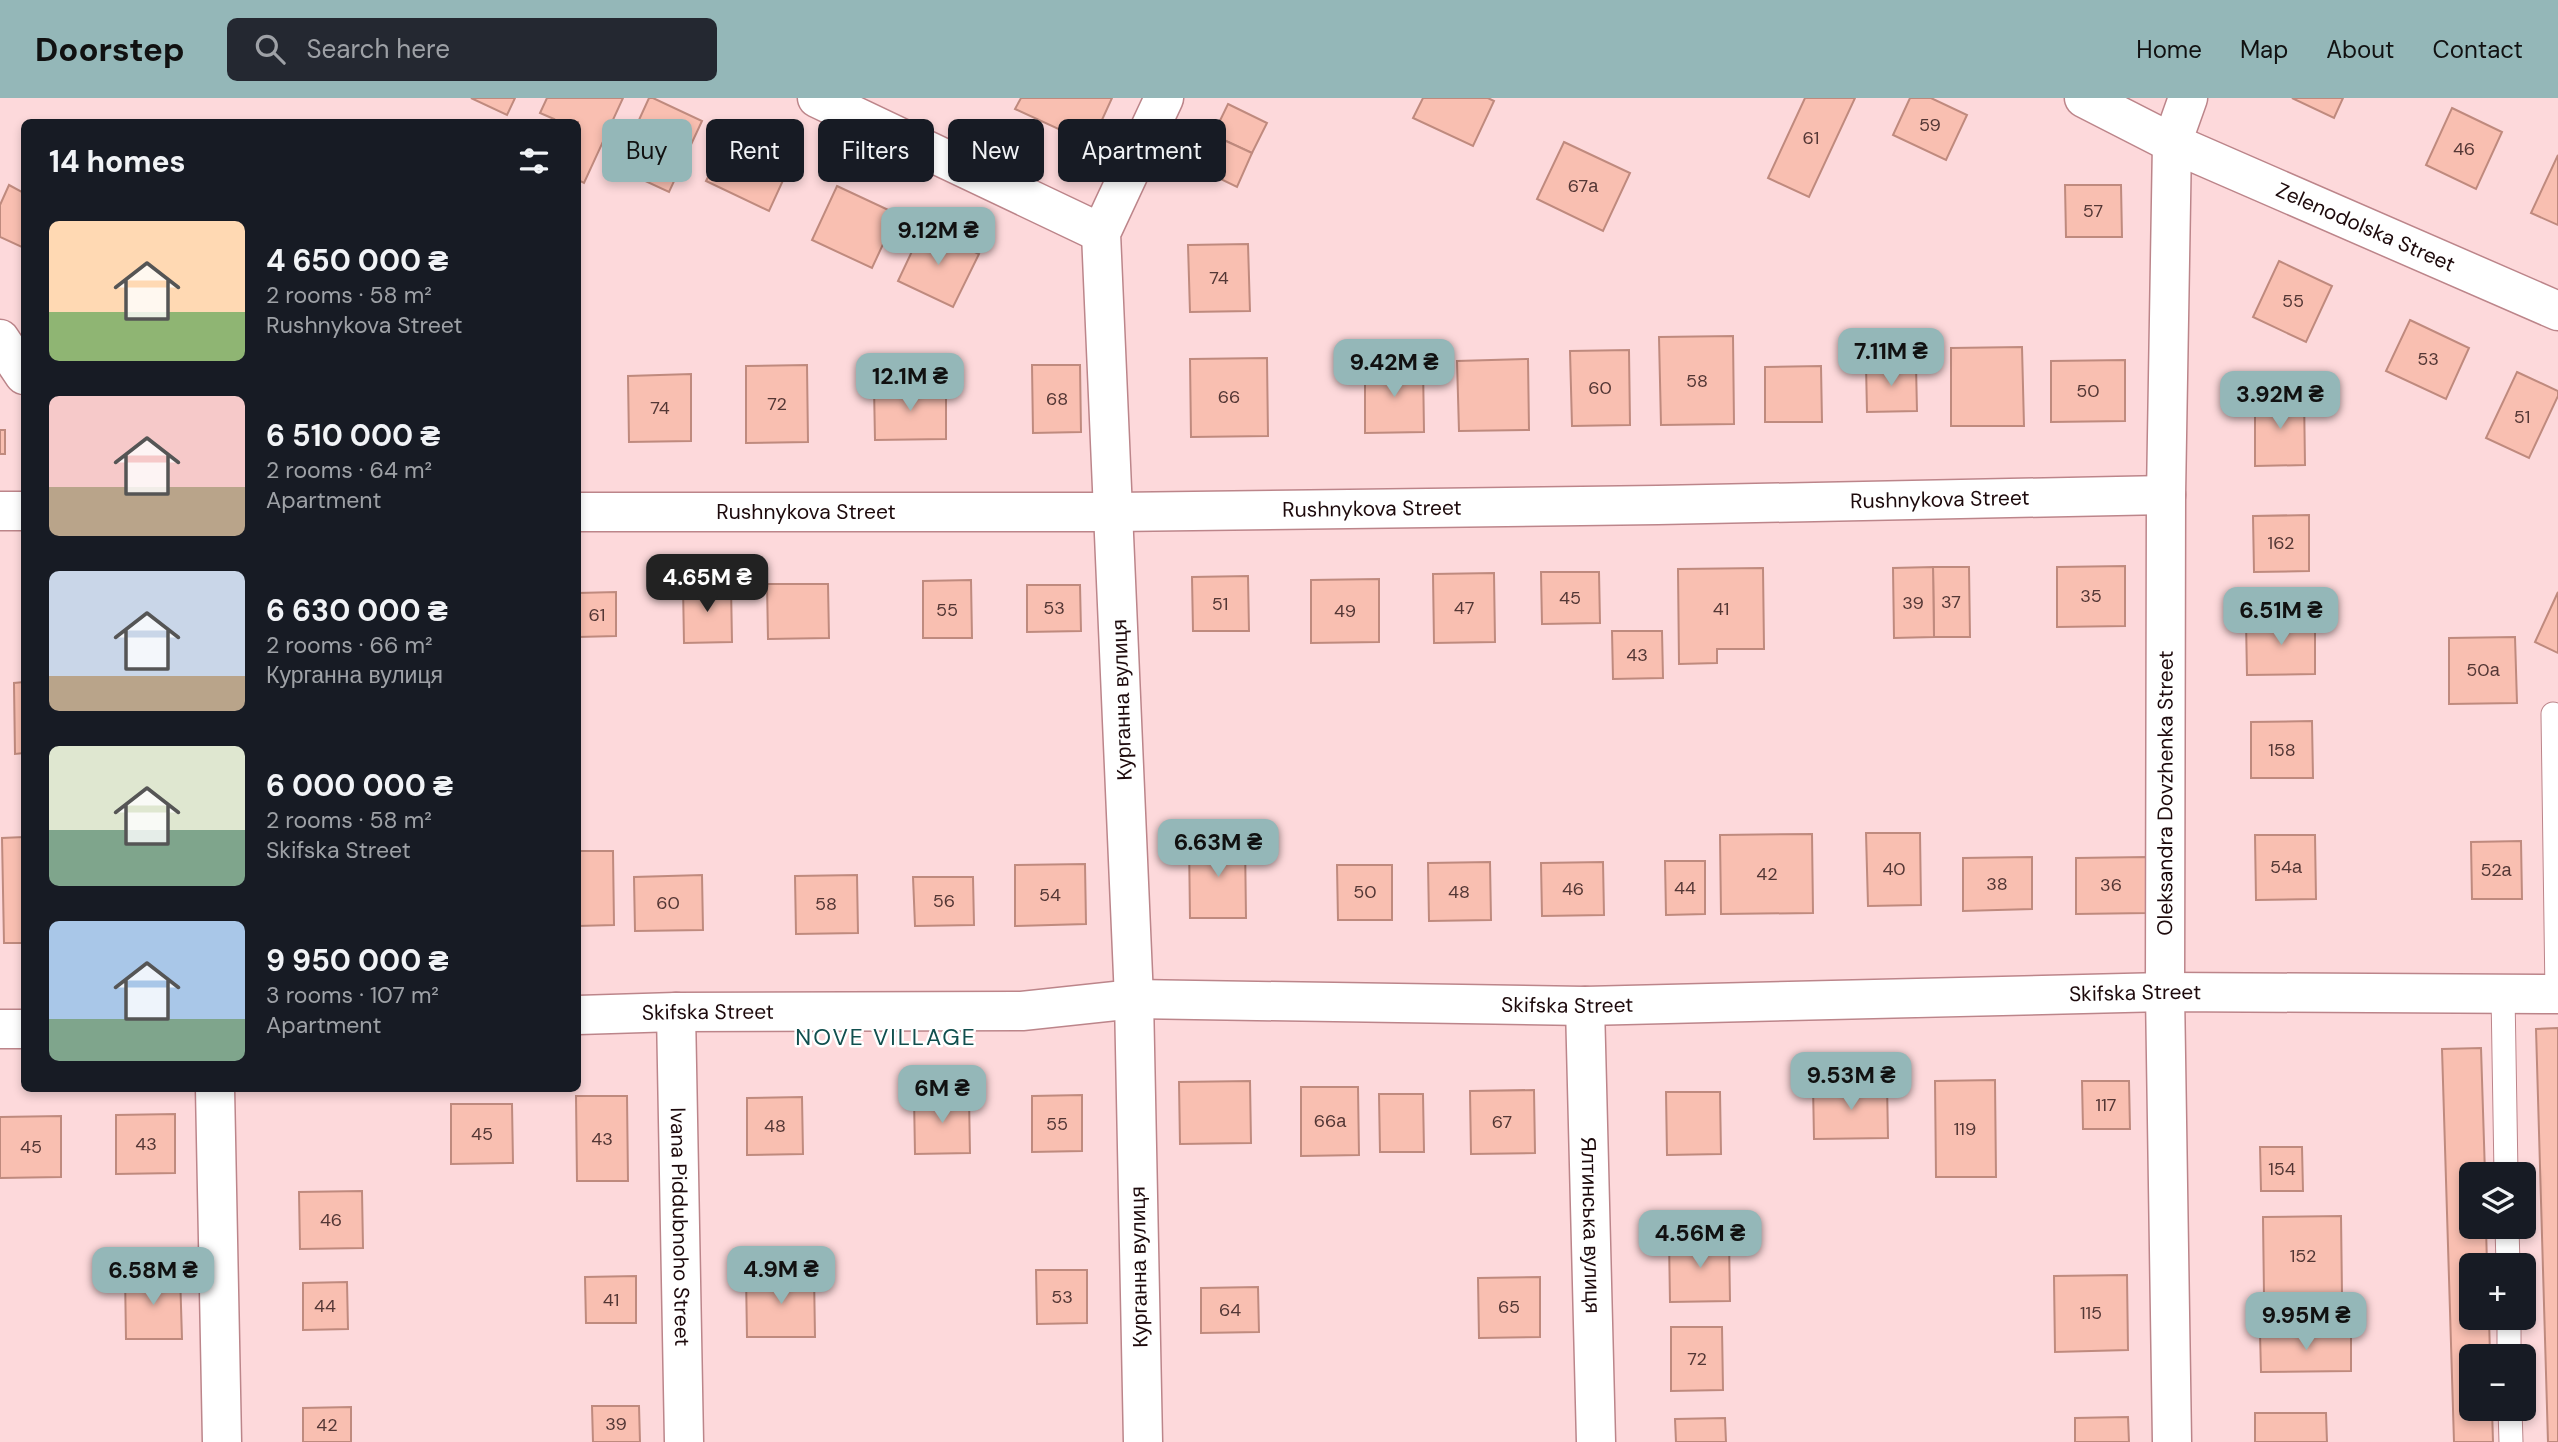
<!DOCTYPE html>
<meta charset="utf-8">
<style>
:root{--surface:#171b24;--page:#242831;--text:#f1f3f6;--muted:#9ea1a6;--accent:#94b7b8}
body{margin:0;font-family:"DM Sans",sans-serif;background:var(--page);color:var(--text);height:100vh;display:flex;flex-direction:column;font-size:26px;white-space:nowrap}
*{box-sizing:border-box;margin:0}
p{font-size:23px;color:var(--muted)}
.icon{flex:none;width:38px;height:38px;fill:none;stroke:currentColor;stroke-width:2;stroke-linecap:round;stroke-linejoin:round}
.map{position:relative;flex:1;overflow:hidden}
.details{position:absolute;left:21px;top:21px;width:560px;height:973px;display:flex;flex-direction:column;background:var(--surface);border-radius:10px;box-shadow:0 4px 10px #0003}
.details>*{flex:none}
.hud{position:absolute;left:602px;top:21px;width:665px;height:63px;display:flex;gap:14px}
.tools{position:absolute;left:2459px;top:1064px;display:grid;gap:14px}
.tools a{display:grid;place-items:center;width:77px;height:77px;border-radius:10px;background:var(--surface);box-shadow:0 4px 10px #0003;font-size:35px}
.price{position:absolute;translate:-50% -60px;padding:0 16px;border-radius:14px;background:var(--accent);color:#111;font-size:23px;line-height:46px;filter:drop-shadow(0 2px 4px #0008)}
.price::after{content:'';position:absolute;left:50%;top:42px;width:21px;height:16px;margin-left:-10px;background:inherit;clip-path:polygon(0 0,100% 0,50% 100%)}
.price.current{background:#222;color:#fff}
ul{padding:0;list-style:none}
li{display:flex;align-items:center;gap:21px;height:175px;padding:0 28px}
li span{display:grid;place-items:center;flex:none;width:196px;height:140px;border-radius:10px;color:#555}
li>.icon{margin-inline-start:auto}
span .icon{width:84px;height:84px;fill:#fffc;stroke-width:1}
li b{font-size:30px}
h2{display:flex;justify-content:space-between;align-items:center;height:84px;padding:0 28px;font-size:30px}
.pill{padding:0 24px;border-radius:10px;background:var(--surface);box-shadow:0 4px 10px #0003;font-size:24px;line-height:63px}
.pill.current{background:var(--accent);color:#111}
header{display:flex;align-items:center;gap:42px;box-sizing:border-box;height:98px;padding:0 35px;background:var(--accent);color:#111}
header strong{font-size:33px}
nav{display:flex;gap:38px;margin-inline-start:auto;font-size:24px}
.search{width:490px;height:63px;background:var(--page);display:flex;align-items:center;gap:18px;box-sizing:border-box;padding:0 24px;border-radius:10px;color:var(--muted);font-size:26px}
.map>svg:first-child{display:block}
.building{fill:#f9bfb1;stroke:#bf8a7e;stroke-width:2}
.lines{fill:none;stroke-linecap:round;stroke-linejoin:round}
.service-casing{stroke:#bc858a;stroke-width:25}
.minor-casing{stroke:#bc858a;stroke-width:41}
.service{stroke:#fff;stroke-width:23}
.minor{stroke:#fff;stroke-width:38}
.labels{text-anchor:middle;stroke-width:5;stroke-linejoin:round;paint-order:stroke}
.number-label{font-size:18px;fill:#543735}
.street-label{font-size:21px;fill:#1d0a0c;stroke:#fff}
.neighbourhood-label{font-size:23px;letter-spacing:2px;fill:#114f4e;stroke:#fff}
</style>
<header>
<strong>Doorstep</strong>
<div class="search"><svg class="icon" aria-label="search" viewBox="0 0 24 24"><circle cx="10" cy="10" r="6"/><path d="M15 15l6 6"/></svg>Search here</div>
<nav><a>Home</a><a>Map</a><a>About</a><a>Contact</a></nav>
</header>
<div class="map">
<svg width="2558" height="1344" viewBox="0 0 2558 1344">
<rect width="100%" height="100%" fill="#fdd9db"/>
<g class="building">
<path d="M471,0H515L507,17Z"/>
<path d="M547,0H623L584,85L578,82V24H552L554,21L540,15Z"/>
<path d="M649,0H653L702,23L669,94L617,70Z"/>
<path d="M1021,0H1112L1091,46L1015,11Z"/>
<path d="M1423,0H1488L1494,3L1473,48L1413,20Z"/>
<path d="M1805,0H1855L1809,99L1768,80Z"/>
<path d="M1910,0H1931L1967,17L1946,62L1893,37Z"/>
<path d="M2292,0H2343L2334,20Z"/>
<path d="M1228,6L1267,25L1252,55L1213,37Z"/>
<path d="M2452,10L2502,34L2476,91L2426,67Z"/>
<path d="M729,36L791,65L769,113L706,83Z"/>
<path d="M1213,37L1252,55L1237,89L1198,70Z"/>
<path d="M1564,44L1630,75L1603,133L1537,101Z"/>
<path d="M2558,57V127L2531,115Z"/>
<path d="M9,87L24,95V150L0,139V107Z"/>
<path d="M2065,87H2121L2122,139H2066Z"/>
<path d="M837,88L897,116L872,170L812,142Z"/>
<path d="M923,130L979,156L953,209L898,183Z"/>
<path d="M1248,146L1250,213L1190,214L1188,147Z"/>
<path d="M2279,163L2332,188L2306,244L2253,219Z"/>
<path d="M2410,222L2469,250L2446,301L2386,273Z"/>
<path d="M1733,238L1734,326L1661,327L1659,239Z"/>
<path d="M2022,249L2024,328H1951V250Z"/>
<path d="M1629,252L1630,327L1572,328L1570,253Z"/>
<path d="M1267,260L1268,338L1191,339L1190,261Z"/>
<path d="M1528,261L1529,332L1459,333L1457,263Z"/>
<path d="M2125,262V323L2051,324V263Z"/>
<path d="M807,267L808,344L746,345V268Z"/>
<path d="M1032,267H1080L1081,334L1033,335Z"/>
<path d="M1423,267L1424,334L1365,335V268Z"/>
<path d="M1866,267H1916L1917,313L1867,314Z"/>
<path d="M1821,268L1822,324H1765V269Z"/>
<path d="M2517,274L2558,293V298L2529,360L2486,340Z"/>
<path d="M691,276V343L629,344L628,278Z"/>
<path d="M946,287V341L875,342L874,289Z"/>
<path d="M2304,297L2305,367L2255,368V298Z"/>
<rect x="0" y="332" width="5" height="24"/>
<path d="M2309,417V473L2254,474L2253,418Z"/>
<path d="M2125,468V528L2057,529V469Z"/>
<path d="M1933,469H1969L1970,539H1934Z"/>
<path d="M1933,469L1934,539L1894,540L1893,470Z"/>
<path d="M1763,470L1764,551H1717V565L1679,566L1678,471Z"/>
<path d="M1541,474H1599L1600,525L1542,526Z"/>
<path d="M1494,475L1495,544L1434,545L1433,476Z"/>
<path d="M1248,478L1249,533H1193L1192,479Z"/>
<path d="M1379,481V544L1311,545V482Z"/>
<path d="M971,482L972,540H923V483Z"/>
<path d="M767,486H828L829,540L768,541Z"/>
<path d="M1027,487H1080L1081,533L1027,534Z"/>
<path d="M683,488H731L732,544L684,545Z"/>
<path d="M616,494V538L578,539V495Z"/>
<path d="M2558,494V555L2535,544Z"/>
<path d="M2315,522V576L2247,577L2246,523Z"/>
<path d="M1612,533H1662L1663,580L1613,581Z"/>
<path d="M2515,539L2517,605L2449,606V540Z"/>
<path d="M24,584V655L15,656L14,585Z"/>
<path d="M2312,623L2313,680H2251V624Z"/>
<path d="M1866,735H1920L1921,807L1868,808Z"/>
<path d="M1812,736L1813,815L1721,816L1720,737Z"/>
<path d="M2255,737H2315L2316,801L2256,802Z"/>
<path d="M24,739V845H4L2,740Z"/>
<path d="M1245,742L1246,820H1190L1189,743Z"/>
<path d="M2521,743L2522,801H2472L2471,744Z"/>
<path d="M578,753H613L614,827L578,828Z"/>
<path d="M2032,759V811L1963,813V760Z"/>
<path d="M2146,759L2147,815L2076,816V760Z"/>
<path d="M1665,763H1705V816L1666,817Z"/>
<path d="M1490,764L1491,822L1429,823L1428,765Z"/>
<path d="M1603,764L1604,817L1542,818L1541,765Z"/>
<path d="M1085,766L1086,826L1015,828V767Z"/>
<path d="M1337,767H1392V822H1338Z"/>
<path d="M702,777L703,832L635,833L634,779Z"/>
<path d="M857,777L858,835L796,836L795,778Z"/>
<path d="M913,779H973L974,827L915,828Z"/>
<path d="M2558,930V1344H2548L2536,931Z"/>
<path d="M2481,950L2485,1076H2471V1129H2486L2487,1167H2471V1220H2489L2490,1258H2471V1311H2492L2493,1344H2454L2442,951Z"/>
<path d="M1995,982L1996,1079H1936L1935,983Z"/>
<path d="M1250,983L1251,1045L1180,1046L1179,984Z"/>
<path d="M2082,983H2129L2130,1031H2083Z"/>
<path d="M1887,986L1888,1040L1814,1041L1813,987Z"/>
<path d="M1301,989H1358L1359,1057L1301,1058Z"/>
<path d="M1534,992L1535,1055L1471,1056L1470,993Z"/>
<path d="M1666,994H1720L1721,1056L1667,1057Z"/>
<path d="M1379,996H1423L1424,1054H1380Z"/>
<path d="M1082,997V1053L1032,1054V998Z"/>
<path d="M576,998H627L628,1083H577Z"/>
<path d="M802,999L803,1056L747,1057V1000Z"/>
<path d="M914,999H969L970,1055L915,1056Z"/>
<path d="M451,1006H512L513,1065L451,1066Z"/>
<path d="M175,1016V1075L116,1076V1017Z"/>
<path d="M61,1018V1079L0,1080V1019Z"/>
<path d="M2260,1049H2302L2303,1093H2261Z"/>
<path d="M362,1093L363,1150L300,1151L299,1094Z"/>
<path d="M2341,1118L2342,1197L2264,1198L2263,1119Z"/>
<path d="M1729,1140L1730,1203L1670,1204L1669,1141Z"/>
<path d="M1036,1172H1087V1225L1037,1226Z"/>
<path d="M125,1176H180L182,1241H126Z"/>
<path d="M814,1176L815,1239H747L746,1177Z"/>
<path d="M2127,1177L2128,1252L2055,1254L2054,1178Z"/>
<path d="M636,1178V1225H586L585,1179Z"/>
<path d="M1540,1179V1239L1479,1240L1478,1180Z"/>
<path d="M347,1184L348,1231L303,1232V1185Z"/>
<path d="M1258,1189L1259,1234L1201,1235V1190Z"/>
<path d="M1671,1229H1722L1723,1292L1671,1293Z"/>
<path d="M2351,1234V1273L2261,1274L2260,1235Z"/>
<path d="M592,1308H639L640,1344H593Z"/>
<path d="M351,1309V1344H303V1310Z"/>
<path d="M2255,1315H2326L2327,1344H2255Z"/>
<path d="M2128,1319L2129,1344H2075V1320Z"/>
<path d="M1725,1320L1726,1344H1676L1675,1321Z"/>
</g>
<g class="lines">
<g class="service-casing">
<g id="service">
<path d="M2553,616L2557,896"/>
<path d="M2503,896L2506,1076"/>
<path d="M2507,1129L2508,1167"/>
<path d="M2509,1220V1258"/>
<path d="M2510,1311L2511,1344"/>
</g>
</g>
<g class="minor-casing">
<g id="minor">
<path d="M817,0L1101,135"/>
<path id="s1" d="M2084,0L2172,45L2558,213"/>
<path d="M0,241L24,277"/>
<path d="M0,413H24"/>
<path id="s2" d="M578,414H1115L1658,407L2166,397"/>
<path id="s3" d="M1585,908L1596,1344"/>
<path id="s4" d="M676,914L684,1344"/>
<path id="s5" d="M578,917L676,914L1022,913L1134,901L1585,908L2165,894L2558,896"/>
<path d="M0,931H24"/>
<path d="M215,990L222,1344"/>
<path d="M1143,1344L1134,901L1101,135L1164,0"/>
<path id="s6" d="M2172,1344L2165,894L2166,397L2172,45L2188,0"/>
</g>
</g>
<use href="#service" class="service"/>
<use href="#minor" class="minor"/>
</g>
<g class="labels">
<g class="number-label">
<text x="1930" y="33">59</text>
<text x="1811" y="46">61</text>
<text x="2464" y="57">46</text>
<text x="1583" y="94">67а</text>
<text x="2093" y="119">57</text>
<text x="1219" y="186">74</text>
<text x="2293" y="209">55</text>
<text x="2428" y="267">53</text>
<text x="1697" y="289">58</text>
<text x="1600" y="296">60</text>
<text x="2088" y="299">50</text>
<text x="1229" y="305">66</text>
<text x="1057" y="307">68</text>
<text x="777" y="312">72</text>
<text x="660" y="316">74</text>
<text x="2522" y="325">51</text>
<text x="2281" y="451">162</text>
<text x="2091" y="504">35</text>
<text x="1570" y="506">45</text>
<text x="1951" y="510">37</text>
<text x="1913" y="511">39</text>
<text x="1220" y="512">51</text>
<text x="1054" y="516">53</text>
<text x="1464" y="516">47</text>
<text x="1721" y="517">41</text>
<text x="947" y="518">55</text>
<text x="1345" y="519">49</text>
<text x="597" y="523">61</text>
<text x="1637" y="563">43</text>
<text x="2483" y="578">50а</text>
<text x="2282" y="658">158</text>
<text x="2286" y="775">54а</text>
<text x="1894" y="777">40</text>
<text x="2496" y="778">52а</text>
<text x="1767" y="782">42</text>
<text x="1997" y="792">38</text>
<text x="2111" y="793">36</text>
<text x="1685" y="796">44</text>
<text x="1573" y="797">46</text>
<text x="1365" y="800">50</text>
<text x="1459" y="800">48</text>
<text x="1050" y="803">54</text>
<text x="944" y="809">56</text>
<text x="668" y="811">60</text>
<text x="826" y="812">58</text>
<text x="2106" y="1013">117</text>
<text x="1330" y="1029">66а</text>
<text x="1502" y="1030">67</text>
<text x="1057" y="1032">55</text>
<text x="775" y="1034">48</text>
<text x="1965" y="1037">119</text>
<text x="482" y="1042">45</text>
<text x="602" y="1047">43</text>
<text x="146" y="1052">43</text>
<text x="31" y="1055">45</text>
<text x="2282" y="1077">154</text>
<text x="331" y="1128">46</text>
<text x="2303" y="1164">152</text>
<text x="1062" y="1205">53</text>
<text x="611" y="1208">41</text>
<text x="325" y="1214">44</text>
<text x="1509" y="1215">65</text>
<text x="1230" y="1218">64</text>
<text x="2091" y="1221">115</text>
<text x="1697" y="1267">72</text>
<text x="616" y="1332">39</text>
<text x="327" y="1333">42</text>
</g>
<g class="street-label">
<text dy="7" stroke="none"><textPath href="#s1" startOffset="310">Zelenodolska Street</textPath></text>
<text dy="7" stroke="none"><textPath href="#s2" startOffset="1362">Rushnykova Street</textPath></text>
<text dy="7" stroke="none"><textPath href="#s2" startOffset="794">Rushnykova Street</textPath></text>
<text dy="7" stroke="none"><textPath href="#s2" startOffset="228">Rushnykova Street</textPath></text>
<text transform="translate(1122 602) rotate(-92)" y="7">Курганна вулиця</text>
<text dy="7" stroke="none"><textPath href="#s6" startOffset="649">Oleksandra Dovzhenka Street</textPath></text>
<text dy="7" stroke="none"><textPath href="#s5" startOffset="1558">Skifska Street</textPath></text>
<text dy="7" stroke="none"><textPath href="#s5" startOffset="990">Skifska Street</textPath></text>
<text dy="7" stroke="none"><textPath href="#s5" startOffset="130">Skifska Street</textPath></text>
<text dy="7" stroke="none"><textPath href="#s3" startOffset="219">Ялтинська вулиця</textPath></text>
<text dy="7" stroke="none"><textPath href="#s4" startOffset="215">Ivana Piddubnoho Street</textPath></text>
<text transform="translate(1139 1169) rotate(-91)" y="7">Курганна вулиця</text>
</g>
<g class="neighbourhood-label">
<text x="886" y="947">NOVE VILLAGE</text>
</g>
</g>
</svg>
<div class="tools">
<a><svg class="icon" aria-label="layers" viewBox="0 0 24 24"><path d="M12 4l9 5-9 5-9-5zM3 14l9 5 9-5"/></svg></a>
<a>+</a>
<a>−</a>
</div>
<b class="price" style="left:938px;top:169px">9.12M ₴</b>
<b class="price" style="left:1891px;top:290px">7.11M ₴</b>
<b class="price" style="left:1394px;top:301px">9.42M ₴</b>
<b class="price" style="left:910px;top:315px">12.1M ₴</b>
<b class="price" style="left:2280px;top:333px">3.92M ₴</b>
<b class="price current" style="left:707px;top:516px">4.65M ₴</b>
<b class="price" style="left:2281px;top:549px">6.51M ₴</b>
<b class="price" style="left:1218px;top:781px">6.63M ₴</b>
<b class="price" style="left:1851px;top:1014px">9.53M ₴</b>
<b class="price" style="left:942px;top:1027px">6M ₴</b>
<b class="price" style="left:1700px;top:1172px">4.56M ₴</b>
<b class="price" style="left:781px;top:1208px">4.9M ₴</b>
<b class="price" style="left:153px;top:1209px">6.58M ₴</b>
<b class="price" style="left:2306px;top:1254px">9.95M ₴</b>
<div class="hud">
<a class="pill current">Buy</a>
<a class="pill">Rent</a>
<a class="pill">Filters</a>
<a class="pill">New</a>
<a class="pill">Apartment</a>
</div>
<section class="details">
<h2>14 homes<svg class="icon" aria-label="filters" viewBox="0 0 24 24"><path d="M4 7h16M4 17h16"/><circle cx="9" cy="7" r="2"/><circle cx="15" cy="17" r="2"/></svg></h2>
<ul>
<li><span style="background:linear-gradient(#ffd9b3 65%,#8fb573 0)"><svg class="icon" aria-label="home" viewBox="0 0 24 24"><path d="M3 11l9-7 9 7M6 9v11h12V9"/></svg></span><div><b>4 650 000 ₴</b><p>2 rooms · 58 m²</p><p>Rushnykova Street</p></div></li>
<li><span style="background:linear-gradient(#f6c9c9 65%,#b9a48a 0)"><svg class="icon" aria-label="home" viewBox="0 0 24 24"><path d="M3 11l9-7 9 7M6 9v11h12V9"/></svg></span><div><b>6 510 000 ₴</b><p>2 rooms · 64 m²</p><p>Apartment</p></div></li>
<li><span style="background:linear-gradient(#c9d6e8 75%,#b9a48a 0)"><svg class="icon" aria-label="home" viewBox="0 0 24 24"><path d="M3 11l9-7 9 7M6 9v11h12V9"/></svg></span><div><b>6 630 000 ₴</b><p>2 rooms · 66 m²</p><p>Курганна вулиця</p></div></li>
<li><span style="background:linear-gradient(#dfe7d0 60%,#7fa58c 0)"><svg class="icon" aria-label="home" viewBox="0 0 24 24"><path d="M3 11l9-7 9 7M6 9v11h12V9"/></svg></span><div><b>6 000 000 ₴</b><p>2 rooms · 58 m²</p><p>Skifska Street</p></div></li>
<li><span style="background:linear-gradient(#a9c7e8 70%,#7fa58c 0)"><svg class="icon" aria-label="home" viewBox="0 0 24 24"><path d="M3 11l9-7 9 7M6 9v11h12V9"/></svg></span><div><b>9 950 000 ₴</b><p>3 rooms · 107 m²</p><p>Apartment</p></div></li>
</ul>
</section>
</div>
